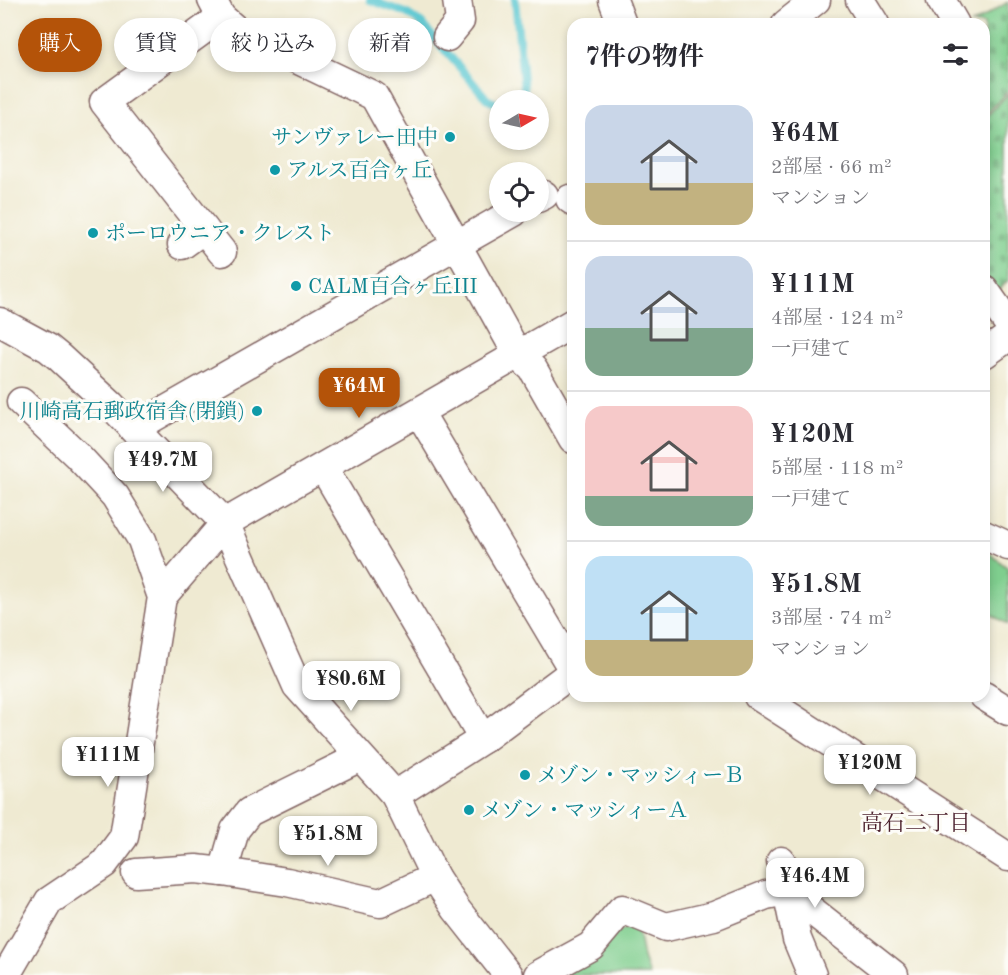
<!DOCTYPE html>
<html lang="ja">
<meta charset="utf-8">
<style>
:root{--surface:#fff;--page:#f7f7f7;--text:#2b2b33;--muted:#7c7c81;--line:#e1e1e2;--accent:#b45309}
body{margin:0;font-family:"Old Standard TT","Noto Serif JP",serif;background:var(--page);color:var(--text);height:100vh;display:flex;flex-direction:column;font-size:22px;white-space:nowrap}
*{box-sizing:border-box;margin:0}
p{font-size:20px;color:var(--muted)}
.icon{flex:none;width:33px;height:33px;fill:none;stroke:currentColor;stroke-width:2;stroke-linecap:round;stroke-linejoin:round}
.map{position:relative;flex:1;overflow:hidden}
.sheet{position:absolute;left:567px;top:18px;width:423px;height:684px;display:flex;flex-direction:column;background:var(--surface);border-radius:18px;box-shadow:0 3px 9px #0003}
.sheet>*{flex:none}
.top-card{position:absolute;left:18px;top:18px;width:459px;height:54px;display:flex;gap:12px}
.needle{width:39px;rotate:81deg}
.controls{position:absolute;left:489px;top:90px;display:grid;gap:12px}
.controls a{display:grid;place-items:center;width:60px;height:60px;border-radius:50%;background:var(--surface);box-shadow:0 3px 9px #0003;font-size:30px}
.price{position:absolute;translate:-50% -51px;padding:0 14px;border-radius:12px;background:#fff;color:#222;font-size:20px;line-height:39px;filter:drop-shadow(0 2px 3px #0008)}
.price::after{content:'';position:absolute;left:50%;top:36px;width:18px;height:14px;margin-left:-9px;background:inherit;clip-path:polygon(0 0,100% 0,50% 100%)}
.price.on{background:var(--accent);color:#fff}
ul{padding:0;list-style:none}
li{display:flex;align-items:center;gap:18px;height:150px;padding:0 18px}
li+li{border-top:2px solid var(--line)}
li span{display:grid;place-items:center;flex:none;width:168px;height:120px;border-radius:18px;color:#555}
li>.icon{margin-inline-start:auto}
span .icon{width:72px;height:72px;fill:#fffc;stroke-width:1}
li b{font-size:26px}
h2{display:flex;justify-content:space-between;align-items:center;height:72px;padding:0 18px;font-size:26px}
.tag{padding:0 21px;border-radius:27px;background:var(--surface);box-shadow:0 3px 9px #0003;font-size:21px;line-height:54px}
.tag.on{background:var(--accent);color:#fff}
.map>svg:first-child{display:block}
.green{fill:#7fce8e;stroke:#64765c;stroke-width:1.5}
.cemetery{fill:url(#cemetery-stones);stroke:#64765c;stroke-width:1.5}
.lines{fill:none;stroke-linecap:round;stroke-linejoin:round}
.stream{stroke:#5ac7d1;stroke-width:8}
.street-casing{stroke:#846665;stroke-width:31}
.street{stroke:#fff;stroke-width:28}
.culture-dot{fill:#0f9aa8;stroke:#fdfcf7;stroke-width:2}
.labels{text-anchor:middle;stroke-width:6;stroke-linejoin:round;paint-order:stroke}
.culture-label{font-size:21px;fill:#0d838f;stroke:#fdfcf7;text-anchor:start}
.neighbourhood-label{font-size:22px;fill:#4a1f2b;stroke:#fdfcf7}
</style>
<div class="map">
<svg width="1008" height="975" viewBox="0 0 1008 975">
<defs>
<pattern id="cemetery-stones" width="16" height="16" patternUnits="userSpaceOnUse" patternTransform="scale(1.5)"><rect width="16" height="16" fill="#7fce8e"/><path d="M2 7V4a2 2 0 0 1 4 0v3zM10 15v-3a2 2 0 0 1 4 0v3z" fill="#6fb07b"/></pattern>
</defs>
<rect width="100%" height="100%" fill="#fdfcf7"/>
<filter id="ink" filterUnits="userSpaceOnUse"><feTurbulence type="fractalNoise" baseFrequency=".0167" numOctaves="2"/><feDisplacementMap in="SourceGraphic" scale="12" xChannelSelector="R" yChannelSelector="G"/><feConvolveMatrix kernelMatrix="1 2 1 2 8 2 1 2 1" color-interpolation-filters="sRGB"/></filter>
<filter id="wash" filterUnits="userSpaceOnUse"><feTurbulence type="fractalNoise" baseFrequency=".008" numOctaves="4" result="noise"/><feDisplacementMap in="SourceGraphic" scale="24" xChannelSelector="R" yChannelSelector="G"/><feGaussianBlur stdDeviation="1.35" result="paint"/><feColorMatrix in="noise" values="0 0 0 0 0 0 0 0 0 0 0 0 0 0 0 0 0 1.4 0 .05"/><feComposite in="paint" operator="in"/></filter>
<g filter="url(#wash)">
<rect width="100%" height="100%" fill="#efead2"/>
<g class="green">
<path d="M984,549L1008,568V625L984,610Z"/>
<path d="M634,924L637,925L643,958L649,975H560L619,931Z"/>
</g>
<g class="cemetery">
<path d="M1008,2V91L984,116V24H972Z"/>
<path d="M1008,94V280L993,298L984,282V119Z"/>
</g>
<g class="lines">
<g class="stream">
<path d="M370,0L406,13L421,23L488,100L500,105"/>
<path d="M515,0L525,100"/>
</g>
</g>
</g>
<g filter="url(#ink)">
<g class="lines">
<g class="street-casing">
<g id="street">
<path d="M212,0L221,17L236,30L374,96L518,355L533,369L573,439"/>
<path d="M613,0L622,24"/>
<path d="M860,0L875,24"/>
<path d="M941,0L955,24"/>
<path d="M221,17L104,102L222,252"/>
<path d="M786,24L816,0"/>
<path d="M447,37L460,21L457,0"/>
<path d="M538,198L544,195"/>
<path d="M570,199L573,201"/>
<path d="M182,245L204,229"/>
<path d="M984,289L1008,323"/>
<path d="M0,322L48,348L59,357L111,405L225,523L297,686L395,795L435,877L456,909L508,975"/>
<path d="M984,354L1008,337"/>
<path d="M419,412L573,670"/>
<path d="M133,429L514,212"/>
<path d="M323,467L483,739"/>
<path d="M984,535L1008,546"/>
<path d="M162,597L225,523L573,323"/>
<path d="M758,696L1008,857"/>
<path d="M984,696L1008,711"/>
<path d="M395,795L483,739L573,672"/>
<path d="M781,861L788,876L787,891L797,939L812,975"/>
<path d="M223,872L235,830L249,812L360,757"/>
<path d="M136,873L196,869L223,872L287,882L380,903L435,877"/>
<path d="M6,975L49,901L104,864L124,837L162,597L142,540L115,496L77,455L21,402"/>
<path d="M538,975L591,946L622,909L666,927L714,916L766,895L787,891L894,975"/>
</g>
</g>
<use href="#street" class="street"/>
</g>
</g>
<g class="culture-dot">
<circle cx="450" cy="137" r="6"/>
<circle cx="275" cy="170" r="6"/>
<circle cx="93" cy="233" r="6"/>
<circle cx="296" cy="286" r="6"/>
<circle cx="257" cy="411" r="6"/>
<circle cx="525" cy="775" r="6"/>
<circle cx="469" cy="810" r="6"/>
</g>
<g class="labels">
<g class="culture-label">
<text x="438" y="144" text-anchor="end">サンヴァレー田中</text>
<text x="287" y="177">アルス百合ヶ丘</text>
<text x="105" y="240">ポーロウニア・クレスト</text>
<text x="308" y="293">CALM百合ヶ丘III</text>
<text x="245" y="418" text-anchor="end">川崎高石郵政宿舎(閉鎖)</text>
<text x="537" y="782">メゾン・マッシィーＢ</text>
<text x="481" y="817">メゾン・マッシィーＡ</text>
</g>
<g class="neighbourhood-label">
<text x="916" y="830">高石二丁目</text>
</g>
</g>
</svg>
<div class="controls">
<a><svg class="needle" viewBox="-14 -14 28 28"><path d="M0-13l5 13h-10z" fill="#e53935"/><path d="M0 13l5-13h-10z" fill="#7c7c81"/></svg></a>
<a><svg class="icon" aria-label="locate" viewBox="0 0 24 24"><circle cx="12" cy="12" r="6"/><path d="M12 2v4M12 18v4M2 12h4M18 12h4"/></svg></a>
</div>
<b class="price on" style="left:359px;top:419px">¥64M</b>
<b class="price" style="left:163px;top:493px">¥49.7M</b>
<b class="price" style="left:351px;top:712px">¥80.6M</b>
<b class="price" style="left:108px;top:788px">¥111M</b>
<b class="price" style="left:870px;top:796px">¥120M</b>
<b class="price" style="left:328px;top:867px">¥51.8M</b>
<b class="price" style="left:815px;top:909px">¥46.4M</b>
<div class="top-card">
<a class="tag on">購入</a>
<a class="tag">賃貸</a>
<a class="tag">絞り込み</a>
<a class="tag">新着</a>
</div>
<section class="sheet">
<h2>7件の物件<svg class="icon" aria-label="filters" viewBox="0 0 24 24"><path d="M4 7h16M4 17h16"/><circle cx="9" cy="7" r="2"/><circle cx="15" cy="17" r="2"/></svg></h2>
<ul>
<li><span style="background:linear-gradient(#c9d6e8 65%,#c2b280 0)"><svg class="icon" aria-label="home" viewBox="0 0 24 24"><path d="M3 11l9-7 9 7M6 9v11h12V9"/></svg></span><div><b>¥64M</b><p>2部屋 · 66 m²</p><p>マンション</p></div></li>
<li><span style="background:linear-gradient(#c9d6e8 60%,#7fa58c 0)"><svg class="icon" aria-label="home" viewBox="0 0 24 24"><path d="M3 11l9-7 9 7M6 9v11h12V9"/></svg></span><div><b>¥111M</b><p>4部屋 · 124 m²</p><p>一戸建て</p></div></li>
<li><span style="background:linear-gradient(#f6c9c9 75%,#7fa58c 0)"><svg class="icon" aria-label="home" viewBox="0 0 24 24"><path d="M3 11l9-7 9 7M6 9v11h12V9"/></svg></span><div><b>¥120M</b><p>5部屋 · 118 m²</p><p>一戸建て</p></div></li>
<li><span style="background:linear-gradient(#bfe0f5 70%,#c2b280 0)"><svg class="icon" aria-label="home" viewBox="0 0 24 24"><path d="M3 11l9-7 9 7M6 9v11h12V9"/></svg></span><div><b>¥51.8M</b><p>3部屋 · 74 m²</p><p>マンション</p></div></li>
</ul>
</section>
</div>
